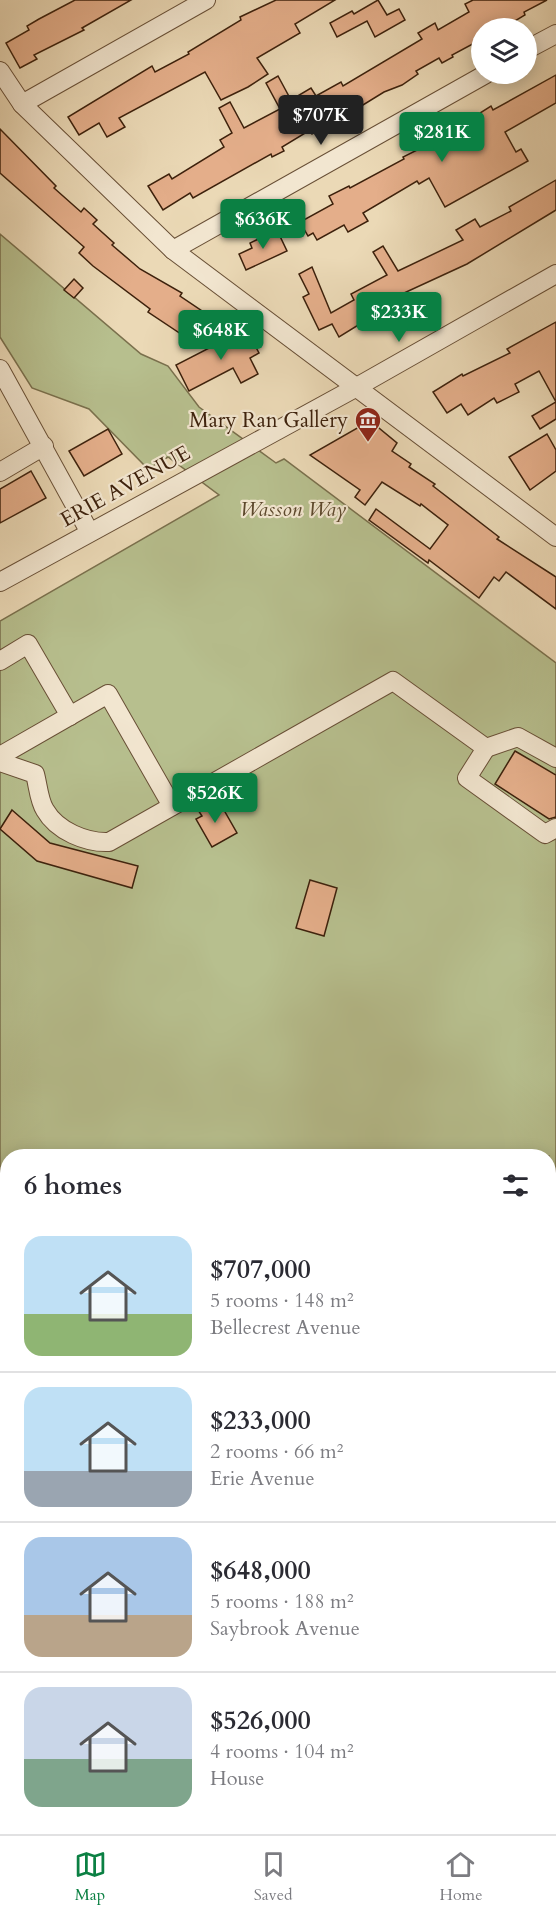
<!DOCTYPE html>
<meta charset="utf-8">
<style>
:root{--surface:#fff;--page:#f7f7f7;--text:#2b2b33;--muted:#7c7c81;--line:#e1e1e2;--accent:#0b8043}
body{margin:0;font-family:Cardo,serif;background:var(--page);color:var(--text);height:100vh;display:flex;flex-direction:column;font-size:22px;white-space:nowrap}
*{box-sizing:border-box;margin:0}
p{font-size:20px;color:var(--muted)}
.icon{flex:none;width:33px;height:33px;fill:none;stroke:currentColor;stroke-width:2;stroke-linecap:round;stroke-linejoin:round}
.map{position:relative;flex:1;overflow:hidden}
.sheet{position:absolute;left:0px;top:1149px;width:556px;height:686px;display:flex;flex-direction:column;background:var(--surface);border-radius:24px 24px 0 0;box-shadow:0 3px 15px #0003}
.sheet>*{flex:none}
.buttons{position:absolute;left:471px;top:18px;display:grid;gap:12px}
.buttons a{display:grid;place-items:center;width:66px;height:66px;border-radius:50%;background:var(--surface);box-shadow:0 3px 15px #0003;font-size:30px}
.price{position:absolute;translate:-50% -51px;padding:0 14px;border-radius:6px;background:var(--accent);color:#fff;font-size:20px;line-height:39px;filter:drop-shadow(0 2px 3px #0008)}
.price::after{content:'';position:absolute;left:50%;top:36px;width:18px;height:14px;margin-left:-9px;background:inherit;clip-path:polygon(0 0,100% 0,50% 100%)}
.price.on{background:#222;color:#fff}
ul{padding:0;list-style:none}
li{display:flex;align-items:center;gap:18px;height:150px;padding:0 24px}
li+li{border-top:2px solid var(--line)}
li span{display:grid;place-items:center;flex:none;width:168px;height:120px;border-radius:18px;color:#555}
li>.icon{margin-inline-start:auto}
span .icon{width:72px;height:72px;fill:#fffc;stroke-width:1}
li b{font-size:26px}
h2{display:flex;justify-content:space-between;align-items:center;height:72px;padding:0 24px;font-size:26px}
.tab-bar{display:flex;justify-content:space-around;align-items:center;height:84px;border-top:2px solid var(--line);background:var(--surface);font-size:16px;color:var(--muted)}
.tab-bar a{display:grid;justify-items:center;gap:3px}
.tab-bar .on{color:var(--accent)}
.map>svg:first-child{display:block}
.green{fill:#b7bf8e;stroke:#7a704d;stroke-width:1.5;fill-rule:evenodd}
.building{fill:#e4ae8a;stroke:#3d210c;stroke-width:1.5}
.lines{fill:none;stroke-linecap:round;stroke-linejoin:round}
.minor-casing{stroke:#684f36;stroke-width:20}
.minor{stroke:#f2e6d0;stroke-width:18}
.labels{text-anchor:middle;stroke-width:4.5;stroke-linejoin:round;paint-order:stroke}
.poi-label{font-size:21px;fill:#3d210c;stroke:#f2e6d0;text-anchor:end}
.street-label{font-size:21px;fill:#3d210c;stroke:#f2e6d0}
.park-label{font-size:21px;font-style:italic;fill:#5c482c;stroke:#f2e6d0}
</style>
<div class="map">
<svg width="556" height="1834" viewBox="0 0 556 1834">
<rect width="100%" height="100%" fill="#ebd9b6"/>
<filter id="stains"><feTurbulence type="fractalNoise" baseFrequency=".00333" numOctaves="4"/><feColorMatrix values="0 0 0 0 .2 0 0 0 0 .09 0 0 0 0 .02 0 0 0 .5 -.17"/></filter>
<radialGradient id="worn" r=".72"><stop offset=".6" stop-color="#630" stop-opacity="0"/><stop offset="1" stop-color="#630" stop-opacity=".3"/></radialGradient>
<path class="green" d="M0,234L141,354L168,366L199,407L276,463L284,459L556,663V1834H0V621L219,495L168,457L148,469L89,409L32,388L0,337ZM8,1156H549V1827H8Z"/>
<g class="building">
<path d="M75,0H131L82,28L84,30L34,55L37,59L20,68L6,43L29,30L27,26L39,19Z"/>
<path d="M276,0H335L295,24L300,33L257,58L268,74L248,87L221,100L205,72L119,118L125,127L107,137L99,123L79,135L68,117L152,66L155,72L189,54L188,52L241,20L240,17Z"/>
<path d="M378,0L387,15L399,9L405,20L375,37L367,21L337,37L330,23L352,11L354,14Z"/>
<path d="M473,0H547L524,12L525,15L508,25L498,28H482V39L452,55L453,57L442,63L439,58L416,71L418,74L402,85L384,92L363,105L359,100L321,122L324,127L312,134L310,130L282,147L284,151L272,157L271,154L193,198L190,193L163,210L148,186L169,174L172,179L224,147L220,140L232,133L219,108L230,102L244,128L280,109L266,83L278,76L291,100L311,88L316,96L341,82L343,86L422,39L418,33L435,23L438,30L469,12L465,4Z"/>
<path d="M556,75V103L505,132L516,152L521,149L528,161L445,207L429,178L419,184L417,181L363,213L368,221L348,232L344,225L317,240L313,233L308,236L300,222L333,204L329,196L349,186L350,188L404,159L403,157L439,139L491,106L493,110Z"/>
<path d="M0,129L56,186L54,188L81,212L84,208L97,220L93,224L114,243L112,245L140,269L182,293L180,296L205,313L187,338L148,312L150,309L93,266L79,253L84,247L0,173Z"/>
<path d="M556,180V210L467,264L404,293L406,295L358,321L360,324L339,337L332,324L319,330L303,297L309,294L299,274L312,267L331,313L354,300L351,294L387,275L373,252L383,246L398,271L463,240L456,230L475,219L480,227L511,211L509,207Z"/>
<path d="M277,230L287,251L246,270L239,254L252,248L250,243Z"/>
<path d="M74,279L83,288L74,298L64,290Z"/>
<path d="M556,322V419L540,429L532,416L556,402L539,371L515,384L519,392L497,403L494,398L468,415L461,404L447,413L433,392L462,374L463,376L510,353L507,349Z"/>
<path d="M246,329L259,353L250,358L258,374L241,383L233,368L189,391L176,365Z"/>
<path d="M366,423L374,424L397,443L392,451L411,464L409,467L435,484L433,486L499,537L497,539L556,577V609L506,572L499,581L494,577L479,598L429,560L428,563L369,520L376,509L430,549L448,525L421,504L420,506L382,482L365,505L355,497L360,490L310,455Z"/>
<path d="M108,429L122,454L84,476L69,451Z"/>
<path d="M547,434L556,450V471L530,490L509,457Z"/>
<path d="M31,471L46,498L0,523V489Z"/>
<path d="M515,751L556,775V817L549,819L495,784Z"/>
<path d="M213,801L218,808L221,805L237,833L212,847L196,819L202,816L198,810Z"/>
<path d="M12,810L50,843L138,866L132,888L37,861L0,829Z"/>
<path d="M310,880L337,888L324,936L296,928Z"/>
</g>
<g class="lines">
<g class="minor-casing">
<g id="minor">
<path d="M526,50L556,34"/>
<path d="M0,71L22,104L173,250L556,537"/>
<path d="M22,104L206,0"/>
<path d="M173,250L486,74"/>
<path d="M0,369L89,531"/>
<path d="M0,472L44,446"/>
<path d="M0,582L355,388L556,274"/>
<path d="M0,661L28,644L70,716"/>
<path d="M486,748L518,737L556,758"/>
<path d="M0,756L108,694L172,806"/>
<path d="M0,762L35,774C38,785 39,801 45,810C57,831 86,843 109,842L393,681L486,748L467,778L545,834L556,828"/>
</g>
</g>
<use href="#minor" class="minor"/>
</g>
<defs>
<g id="museum-pin" transform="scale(1.35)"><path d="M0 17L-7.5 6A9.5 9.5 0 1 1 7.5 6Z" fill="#8f2418" stroke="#f2e6d0"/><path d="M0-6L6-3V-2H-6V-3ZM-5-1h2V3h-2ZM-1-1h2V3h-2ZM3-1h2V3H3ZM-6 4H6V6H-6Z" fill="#fff"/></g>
</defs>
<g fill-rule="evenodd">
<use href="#museum-pin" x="368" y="420"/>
</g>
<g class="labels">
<g class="poi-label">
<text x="348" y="427">Mary Ran Gallery</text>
</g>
<g class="street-label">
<text transform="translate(125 486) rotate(-29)" y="7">ERIE AVENUE</text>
</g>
<g class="park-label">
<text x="293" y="516">Wasson Way</text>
</g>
</g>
<rect width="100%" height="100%" filter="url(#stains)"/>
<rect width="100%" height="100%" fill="url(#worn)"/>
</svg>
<div class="buttons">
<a><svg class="icon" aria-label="layers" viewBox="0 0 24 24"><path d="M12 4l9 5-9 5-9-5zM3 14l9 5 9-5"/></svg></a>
</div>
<b class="price on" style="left:321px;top:146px">$707K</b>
<b class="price" style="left:442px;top:163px">$281K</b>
<b class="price" style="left:263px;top:250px">$636K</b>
<b class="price" style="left:399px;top:343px">$233K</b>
<b class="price" style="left:221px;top:361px">$648K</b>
<b class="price" style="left:215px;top:824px">$526K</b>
<section class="sheet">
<h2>6 homes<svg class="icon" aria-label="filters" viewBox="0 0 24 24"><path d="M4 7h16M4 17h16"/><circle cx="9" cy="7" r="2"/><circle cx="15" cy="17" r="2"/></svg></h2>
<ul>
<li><span style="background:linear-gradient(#bfe0f5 65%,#8fb573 0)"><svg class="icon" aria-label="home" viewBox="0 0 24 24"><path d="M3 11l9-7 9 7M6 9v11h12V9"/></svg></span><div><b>$707,000</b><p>5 rooms · 148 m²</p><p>Bellecrest Avenue</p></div></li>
<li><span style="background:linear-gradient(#bfe0f5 70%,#9aa5b1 0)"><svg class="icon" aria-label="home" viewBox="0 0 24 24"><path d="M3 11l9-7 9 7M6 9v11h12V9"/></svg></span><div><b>$233,000</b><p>2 rooms · 66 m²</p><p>Erie Avenue</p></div></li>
<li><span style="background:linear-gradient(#a9c7e8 65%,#b9a48a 0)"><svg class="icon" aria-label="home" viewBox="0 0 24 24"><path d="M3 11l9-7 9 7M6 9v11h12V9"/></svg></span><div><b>$648,000</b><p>5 rooms · 188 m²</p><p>Saybrook Avenue</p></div></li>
<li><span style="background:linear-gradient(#c9d6e8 60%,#7fa58c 0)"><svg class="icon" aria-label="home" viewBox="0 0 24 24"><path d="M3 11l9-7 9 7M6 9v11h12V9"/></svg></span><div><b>$526,000</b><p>4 rooms · 104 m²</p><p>House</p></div></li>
</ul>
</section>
</div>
<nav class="tab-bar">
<a class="on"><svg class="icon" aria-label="map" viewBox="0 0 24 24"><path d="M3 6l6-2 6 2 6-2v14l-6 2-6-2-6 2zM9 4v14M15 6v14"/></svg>Map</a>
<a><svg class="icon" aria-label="saved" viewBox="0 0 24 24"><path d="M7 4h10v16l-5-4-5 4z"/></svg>Saved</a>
<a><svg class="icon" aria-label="home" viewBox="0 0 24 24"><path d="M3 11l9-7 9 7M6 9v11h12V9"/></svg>Home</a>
</nav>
